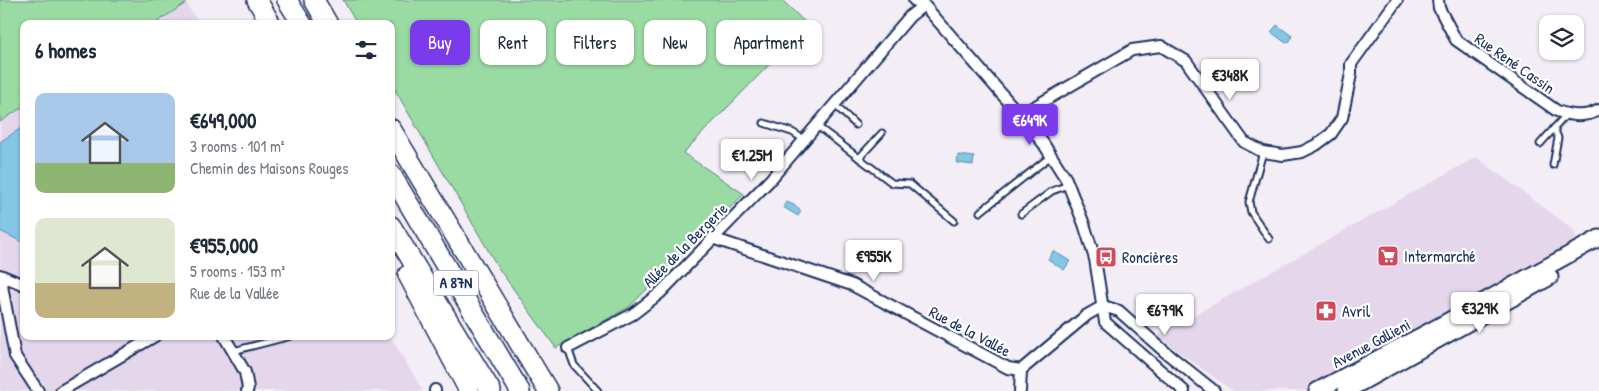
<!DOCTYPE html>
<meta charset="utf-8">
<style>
:root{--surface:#fff;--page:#f2f2f3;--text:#1f2937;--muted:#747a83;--accent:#7c3aed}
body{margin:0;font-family:"Patrick Hand",sans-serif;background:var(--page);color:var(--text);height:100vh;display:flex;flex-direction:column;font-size:19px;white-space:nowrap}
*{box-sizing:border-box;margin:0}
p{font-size:16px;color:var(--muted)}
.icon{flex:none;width:28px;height:28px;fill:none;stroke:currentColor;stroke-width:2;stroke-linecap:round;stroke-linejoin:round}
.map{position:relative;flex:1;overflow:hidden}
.details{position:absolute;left:20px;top:20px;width:375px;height:320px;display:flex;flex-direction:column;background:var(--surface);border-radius:10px;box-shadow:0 1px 4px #0004}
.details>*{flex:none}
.guide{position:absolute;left:410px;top:20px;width:475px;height:45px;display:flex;gap:10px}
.controls{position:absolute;left:1539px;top:15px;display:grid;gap:10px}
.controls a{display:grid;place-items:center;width:45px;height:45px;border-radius:10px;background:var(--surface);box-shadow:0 1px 4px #0004;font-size:25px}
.price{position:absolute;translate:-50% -42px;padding:0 11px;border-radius:5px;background:#fff;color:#222;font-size:16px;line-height:32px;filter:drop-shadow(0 1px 2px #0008)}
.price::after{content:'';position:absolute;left:50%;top:30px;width:15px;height:11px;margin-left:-8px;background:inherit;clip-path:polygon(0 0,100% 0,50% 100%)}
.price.current{background:var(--accent);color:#fff}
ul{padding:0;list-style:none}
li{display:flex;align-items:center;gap:15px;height:125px;padding:0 15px}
li span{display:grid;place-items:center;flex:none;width:140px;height:100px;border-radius:10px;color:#555}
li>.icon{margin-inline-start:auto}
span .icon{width:60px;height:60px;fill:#fffc;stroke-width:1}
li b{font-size:21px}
h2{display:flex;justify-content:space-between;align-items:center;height:60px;padding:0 15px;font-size:21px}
.pill{padding:0 18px;border-radius:10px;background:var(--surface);box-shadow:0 1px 4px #0004;font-size:18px;line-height:45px}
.pill.current{background:var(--accent);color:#fff}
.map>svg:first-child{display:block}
.built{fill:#e4d7eb}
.green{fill:#9adaa3;stroke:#5a8480}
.water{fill:#84c6e5;stroke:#5a8aaf}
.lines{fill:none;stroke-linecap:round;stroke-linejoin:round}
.lane-casing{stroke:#1b2f5e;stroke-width:9}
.street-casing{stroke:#1b2f5e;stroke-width:14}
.secondary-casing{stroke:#1b2f5e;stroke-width:19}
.highway-casing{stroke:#1b2f5e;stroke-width:22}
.lane{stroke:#fff;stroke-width:5}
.street{stroke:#fff;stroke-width:10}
.secondary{stroke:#fff;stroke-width:15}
.highway{stroke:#fff;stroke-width:19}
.labels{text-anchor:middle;stroke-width:4.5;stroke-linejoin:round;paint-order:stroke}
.shield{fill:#fff;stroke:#5f6d8e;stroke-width:1}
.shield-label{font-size:15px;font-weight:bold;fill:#1b2f5e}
.street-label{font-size:16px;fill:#1b2f5e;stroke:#fff}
.poi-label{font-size:16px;fill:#1b2f5e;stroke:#fff;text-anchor:start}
</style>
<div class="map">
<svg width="1599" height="391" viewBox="0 0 1599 391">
<rect width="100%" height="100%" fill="#f3edf6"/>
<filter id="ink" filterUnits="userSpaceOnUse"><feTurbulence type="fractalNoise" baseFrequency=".02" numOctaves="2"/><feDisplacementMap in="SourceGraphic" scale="10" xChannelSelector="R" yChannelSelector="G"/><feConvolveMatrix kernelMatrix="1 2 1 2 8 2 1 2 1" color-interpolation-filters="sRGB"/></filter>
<g filter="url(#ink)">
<g class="built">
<path d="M186,3L199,24H154Z"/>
<path d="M24,106V336H390L423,391H0V122Z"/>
<path d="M1476,157L1574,230L1576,239L1305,391H1233L1157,336Z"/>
</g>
<g class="green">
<path d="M0,0H184L186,3L154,24H24V106L0,122Z"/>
<path d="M343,0H782L808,25L683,153L744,194L629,307L556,348L499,269L391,83V24H357Z"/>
</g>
<g class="water">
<path d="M1277,25L1292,36L1290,41L1286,43L1271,32Z"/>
<path d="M24,126V243L0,231V142Z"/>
<path d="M958,155L974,157L973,165L957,163Z"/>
<path d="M786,202L794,205L801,211L798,216L783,207Z"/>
<path d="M1053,251L1070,261L1064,270L1048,259Z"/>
</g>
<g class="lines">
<g class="lane-casing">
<g id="lane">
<path d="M835,105L856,125"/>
<path d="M764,123L792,132L805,140"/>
<path d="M817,126L892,183L910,184L954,221"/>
<path d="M1540,144L1566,115"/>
<path d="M1263,152L1249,202L1251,212L1269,239"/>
<path d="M859,158L882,133"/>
<path d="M1553,165L1558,138L1554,128"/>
<path d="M980,212L1051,156"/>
<path d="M1021,214L1052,191L1068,185"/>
<path d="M568,348L574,365L598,391"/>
<path d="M233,351L291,336"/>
</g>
</g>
<g class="street-casing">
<g id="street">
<path d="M914,0L924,5L1020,115L1043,143L1066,179L1084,224L1095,259L1105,322L1184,391"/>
<path d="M1438,0L1439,8L1456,40L1557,111C1571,116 1585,118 1599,110"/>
<path d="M1020,115L1132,50L1161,46L1186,61L1244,142L1263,152L1283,155L1302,152L1316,145L1331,134L1342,118L1351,74V64L1397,0"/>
<path d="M712,238L852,285L1008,368L1021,370"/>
<path d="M0,275L24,285"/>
<path d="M4,278L2,286L15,356L38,391"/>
<path d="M1103,306L1119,311L1164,351L1214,391"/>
<path d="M224,336L245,372L248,388L247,391"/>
<path d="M568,348L633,314L660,293L770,180L910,16L924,5"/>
<path d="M435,390V391"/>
<path d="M61,391L155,336"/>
<path d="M1020,391L1021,370L1087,315L1103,306"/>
</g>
</g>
<g class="secondary-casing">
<g id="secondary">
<path d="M1317,391L1432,330L1599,238"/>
<path d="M1346,391L1550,277"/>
</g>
</g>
<g class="highway-casing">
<g id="highway">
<path d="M257,0L271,24"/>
<path d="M287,0L302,24"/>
<path d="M314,0L328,24"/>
<path d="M391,129L548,391"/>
<path d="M391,174L520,391"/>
<path d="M391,226L491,391"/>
<path d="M408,275L469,391"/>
</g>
</g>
<use href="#lane" class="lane"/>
<use href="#street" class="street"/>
<use href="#secondary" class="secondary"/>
<use href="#highway" class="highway"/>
</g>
</g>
<defs>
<g id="supermarket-square" transform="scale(1.125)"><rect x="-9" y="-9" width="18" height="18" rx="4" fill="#d1495b" stroke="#fff"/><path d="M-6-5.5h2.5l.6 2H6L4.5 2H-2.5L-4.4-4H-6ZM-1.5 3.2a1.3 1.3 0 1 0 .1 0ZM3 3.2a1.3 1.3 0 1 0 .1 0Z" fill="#fff"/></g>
<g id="bus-square" transform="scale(1.125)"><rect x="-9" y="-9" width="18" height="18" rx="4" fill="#d1495b" stroke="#fff"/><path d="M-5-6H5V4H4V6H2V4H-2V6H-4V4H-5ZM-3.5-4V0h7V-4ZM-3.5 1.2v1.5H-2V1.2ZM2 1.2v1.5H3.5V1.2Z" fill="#fff"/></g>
<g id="pharmacy-square" transform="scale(1.125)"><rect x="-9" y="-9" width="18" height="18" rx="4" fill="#d1495b" stroke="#fff"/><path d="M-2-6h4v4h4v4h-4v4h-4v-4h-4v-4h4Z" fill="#fff"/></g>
</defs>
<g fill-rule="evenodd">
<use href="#supermarket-square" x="1388" y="256"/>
<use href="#bus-square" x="1106" y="257"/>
<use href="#pharmacy-square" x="1326" y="311"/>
</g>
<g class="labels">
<rect class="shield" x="433.5" y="270.5" width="45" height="25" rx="4"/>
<g class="shield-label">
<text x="456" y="288">A 87N</text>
</g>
<g class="street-label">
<text transform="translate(1515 63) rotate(35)" y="6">Rue René Cassin</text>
<text transform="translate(685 245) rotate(-45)" y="6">Allée de la Bergerie</text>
<text transform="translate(970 331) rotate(28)" y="6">Rue de la Vallée</text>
<text transform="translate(1371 343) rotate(-28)" y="6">Avenue Gallieni</text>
</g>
<g class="poi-label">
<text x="1404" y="262">Intermarché</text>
<text x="1122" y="263">Roncières</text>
<text x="1342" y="317">Avril</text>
</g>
</g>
</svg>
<div class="controls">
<a><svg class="icon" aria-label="layers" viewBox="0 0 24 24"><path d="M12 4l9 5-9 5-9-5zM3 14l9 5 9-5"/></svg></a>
</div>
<b class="price" style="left:1230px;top:101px">€348K</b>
<b class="price current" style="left:1030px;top:146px">€649K</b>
<b class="price" style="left:752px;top:181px">€1.25M</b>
<b class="price" style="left:874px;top:282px">€955K</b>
<b class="price" style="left:1480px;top:334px">€329K</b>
<b class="price" style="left:1165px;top:336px">€679K</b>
<div class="guide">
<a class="pill current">Buy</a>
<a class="pill">Rent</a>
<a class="pill">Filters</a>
<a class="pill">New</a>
<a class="pill">Apartment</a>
</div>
<section class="details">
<h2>6 homes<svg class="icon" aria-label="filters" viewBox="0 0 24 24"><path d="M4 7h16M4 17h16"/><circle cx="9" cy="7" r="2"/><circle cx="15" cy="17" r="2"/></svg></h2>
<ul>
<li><span style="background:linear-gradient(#a9c7e8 70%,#8fb573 0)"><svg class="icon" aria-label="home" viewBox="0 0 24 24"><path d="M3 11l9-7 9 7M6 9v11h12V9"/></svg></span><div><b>€649,000</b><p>3 rooms · 101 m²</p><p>Chemin des Maisons Rouges</p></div></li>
<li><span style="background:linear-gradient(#dfe7d0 65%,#c2b280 0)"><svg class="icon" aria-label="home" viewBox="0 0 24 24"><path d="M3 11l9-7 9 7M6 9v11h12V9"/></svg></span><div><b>€955,000</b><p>5 rooms · 153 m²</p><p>Rue de la Vallée</p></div></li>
</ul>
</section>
</div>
